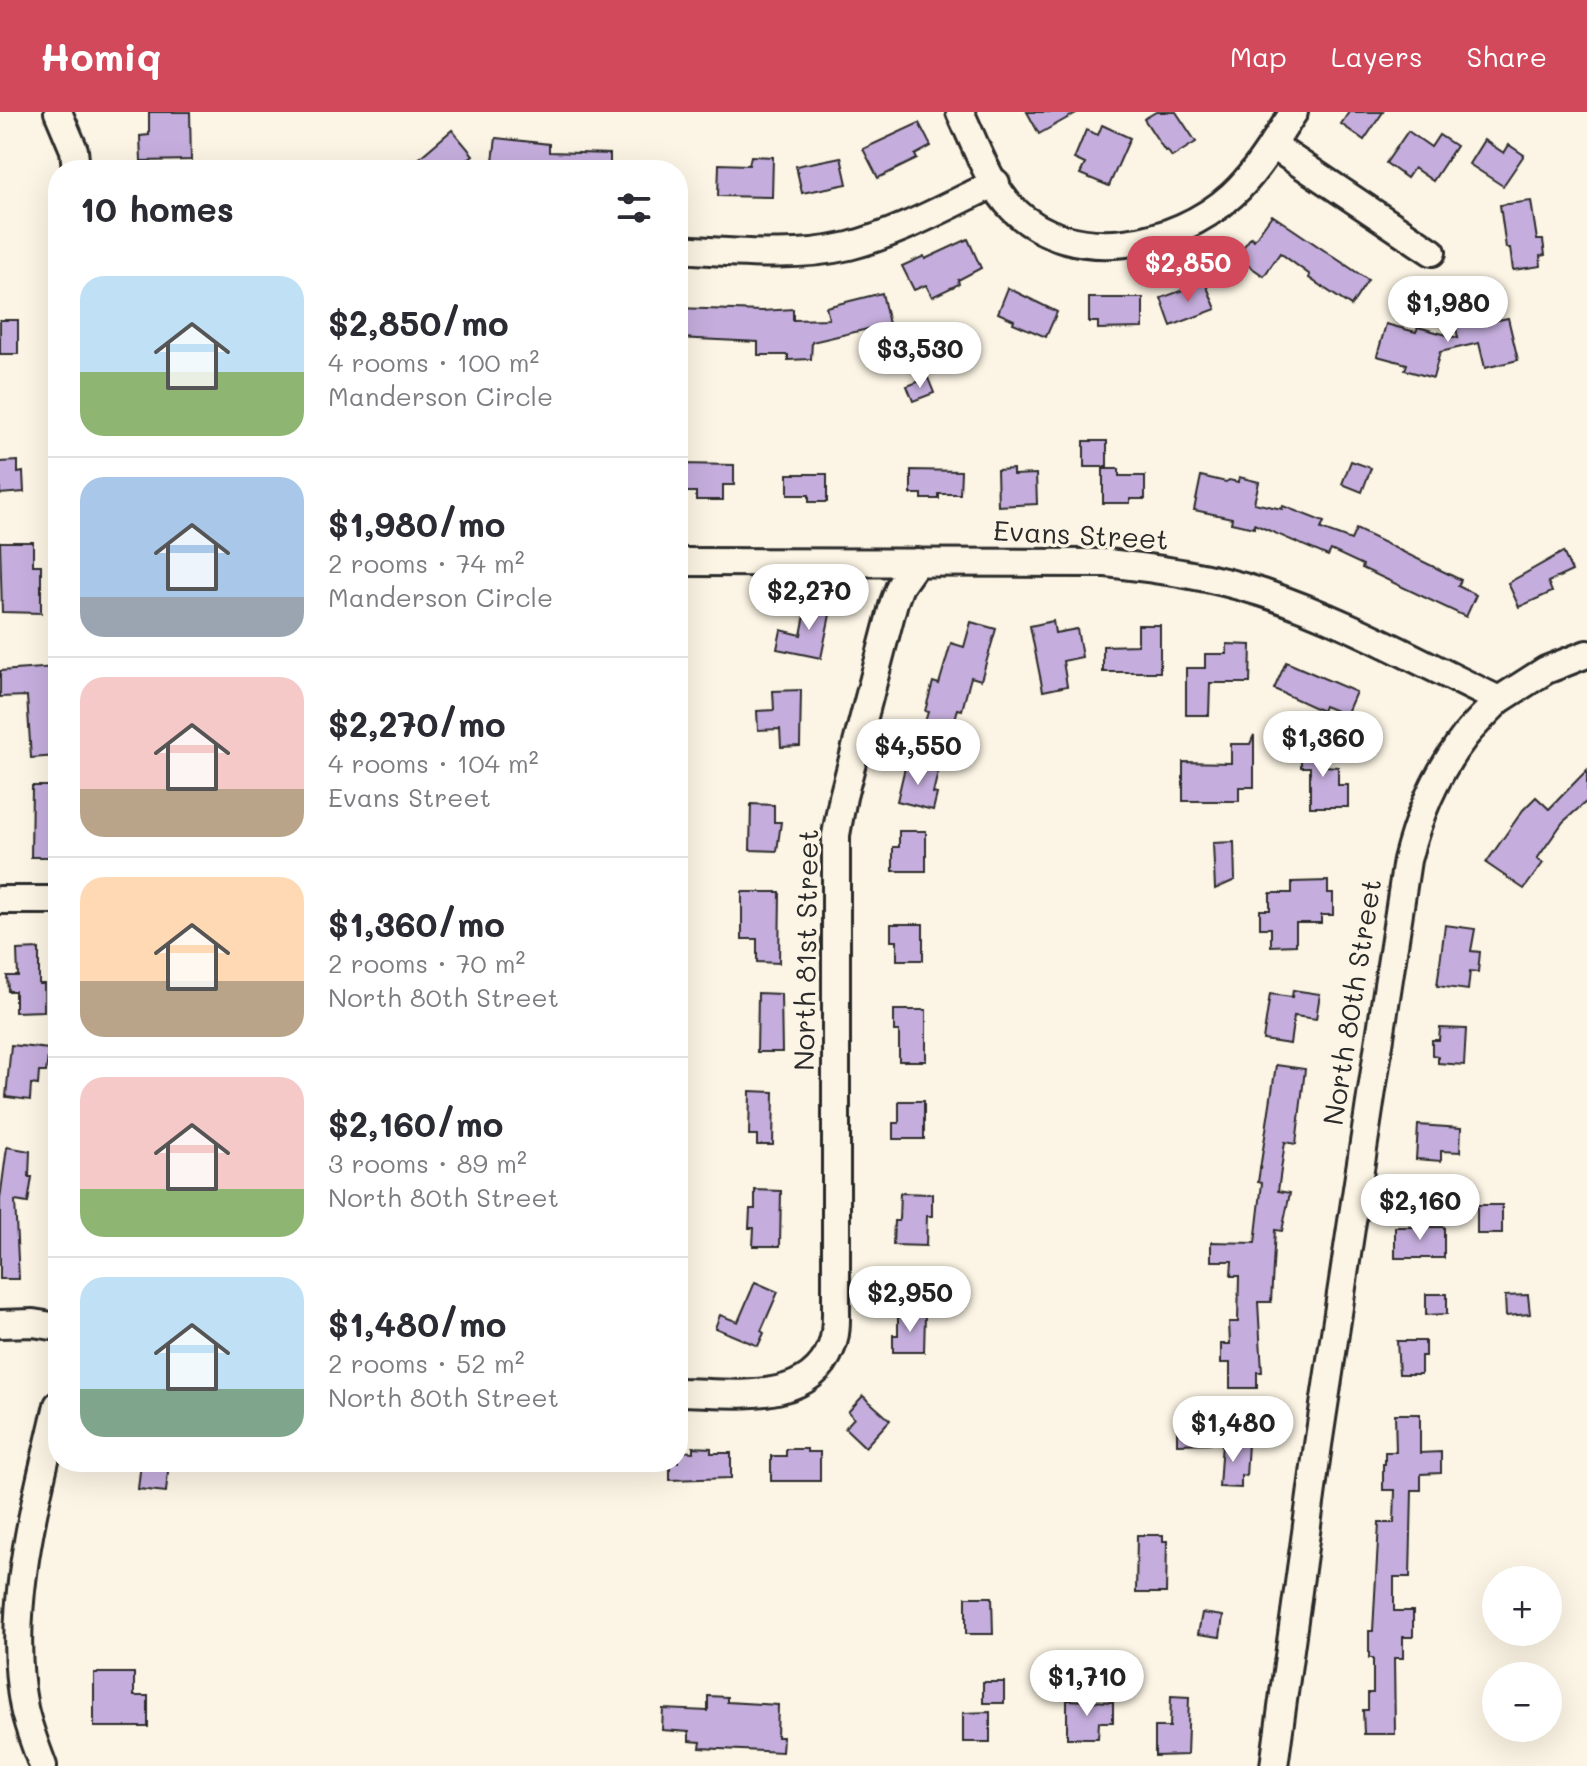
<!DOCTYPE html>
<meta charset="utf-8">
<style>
:root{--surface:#fff;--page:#f2f2f3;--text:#2b2b33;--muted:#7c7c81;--line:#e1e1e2;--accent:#d1495b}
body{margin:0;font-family:Mali,sans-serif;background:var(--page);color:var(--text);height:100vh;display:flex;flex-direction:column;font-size:30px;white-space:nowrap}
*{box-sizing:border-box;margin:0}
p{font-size:26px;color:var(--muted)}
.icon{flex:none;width:44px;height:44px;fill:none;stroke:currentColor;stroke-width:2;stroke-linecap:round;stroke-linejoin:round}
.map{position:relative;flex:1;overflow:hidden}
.panel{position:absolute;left:48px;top:48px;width:640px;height:1312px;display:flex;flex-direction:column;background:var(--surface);border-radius:32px;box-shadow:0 8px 32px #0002}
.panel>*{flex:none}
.fabs{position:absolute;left:1482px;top:1454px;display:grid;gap:16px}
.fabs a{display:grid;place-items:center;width:80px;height:80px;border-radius:50%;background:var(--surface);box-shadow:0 8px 32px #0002;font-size:40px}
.price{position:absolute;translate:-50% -68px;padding:0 18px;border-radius:28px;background:#fff;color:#222;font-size:26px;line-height:52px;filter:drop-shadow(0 2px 4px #0008)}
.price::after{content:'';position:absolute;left:50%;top:48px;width:24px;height:18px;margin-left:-12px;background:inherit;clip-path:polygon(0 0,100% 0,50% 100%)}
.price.current{background:var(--accent);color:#fff}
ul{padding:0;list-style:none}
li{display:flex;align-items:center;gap:24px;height:200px;padding:0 32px}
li+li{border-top:2px solid var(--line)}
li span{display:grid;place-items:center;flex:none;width:224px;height:160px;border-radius:24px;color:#555}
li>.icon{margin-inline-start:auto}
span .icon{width:96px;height:96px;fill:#fffc;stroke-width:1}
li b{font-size:34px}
h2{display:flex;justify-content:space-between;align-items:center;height:96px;padding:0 32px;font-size:34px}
header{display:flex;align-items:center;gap:48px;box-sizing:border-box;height:112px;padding:0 40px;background:var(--accent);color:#fff}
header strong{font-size:38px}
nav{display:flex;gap:44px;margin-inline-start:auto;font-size:28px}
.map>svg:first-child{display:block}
.building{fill:#c5aedd;stroke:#2b2b2b;stroke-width:2}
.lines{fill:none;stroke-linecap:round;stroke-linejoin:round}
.minor-casing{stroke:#2b2b2b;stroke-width:32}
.minor{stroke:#fcf5e5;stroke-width:26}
.labels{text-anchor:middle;stroke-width:7;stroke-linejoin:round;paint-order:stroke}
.street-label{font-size:28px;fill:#2b2b2b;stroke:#fcf5e5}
</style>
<header>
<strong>Homiq</strong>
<nav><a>Map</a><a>Layers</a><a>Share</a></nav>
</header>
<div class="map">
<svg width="1587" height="1654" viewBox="0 0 1587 1654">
<rect width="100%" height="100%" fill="#fcf5e5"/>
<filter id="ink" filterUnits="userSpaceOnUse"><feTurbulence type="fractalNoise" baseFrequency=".0125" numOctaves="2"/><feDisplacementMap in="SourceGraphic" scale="16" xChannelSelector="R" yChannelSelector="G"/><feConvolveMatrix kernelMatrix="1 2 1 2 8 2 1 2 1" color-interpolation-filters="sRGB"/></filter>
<g filter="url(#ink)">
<g class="building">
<path d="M149,0H190L191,48L141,49L140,24L149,23Z"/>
<path d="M1027,0H1078L1039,22Z"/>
<path d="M1156,0H1176L1196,30L1172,45L1167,38L1165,39L1144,7Z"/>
<path d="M1349,0H1383L1364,28L1341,12Z"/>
<path d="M919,11L931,34L915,43L917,47L878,66L863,37Z"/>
<path d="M1102,13L1130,26L1109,74L1080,62L1085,52L1074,47L1086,18L1098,23Z"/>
<path d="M452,18L473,43L455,58H405Z"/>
<path d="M1408,19L1431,35L1439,23L1456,34L1433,69L1414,56L1407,66L1386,51Z"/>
<path d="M496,26L549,32V40L610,42V58L492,56Z"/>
<path d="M1484,28L1504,41L1509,33L1524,43L1503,74L1469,52Z"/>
<path d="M751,44L773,45L772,85L718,84L719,52L749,53Z"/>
<path d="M841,45L847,72L802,81L796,54Z"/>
<path d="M1531,89L1537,128H1543L1545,143L1540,144L1541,154L1513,158L1510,136H1506L1500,93Z"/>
<path d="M1272,103L1368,168L1351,194L1309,166L1310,163L1280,141L1264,164L1236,145L1251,125L1254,128Z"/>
<path d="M968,127L981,156L958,168L959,172L932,185L926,173L914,178L902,154L924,144L925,147Z"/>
<path d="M1205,170L1216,197L1171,214L1161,186Z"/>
<path d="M1008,176L1057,200L1046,225L1013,211L1014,208L998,201Z"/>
<path d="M882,181L889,212L812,230L811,247L788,248V243H758V230L678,226V196L762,199L793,197V208L829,207L826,195Z"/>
<path d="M1089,186H1143V216L1098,217V210H1089Z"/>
<path d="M1486,203L1488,210L1508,206L1518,248L1485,256L1479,231L1440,240L1433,266L1405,258L1407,252L1377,244L1386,212L1416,220L1418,215L1458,226L1455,210Z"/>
<rect x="0" y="208" width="18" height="34"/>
<path d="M928,266L934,281L913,289L907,274Z"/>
<rect x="1084" y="329" width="23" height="26"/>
<path d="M18,349V361L23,360L24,380L0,382V350Z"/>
<path d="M1351,349L1371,356L1362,380L1342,372Z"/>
<path d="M681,352L734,353V373H723V388H696V380H681Z"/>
<path d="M1013,357V363L1036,362L1037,392L998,394L997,358Z"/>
<path d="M1103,357H1119V364H1145V387H1130V391H1103Z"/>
<path d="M911,358L961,359L960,382H939V387H922V382H911Z"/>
<path d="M788,362H827V390H809V383H788Z"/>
<path d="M1201,364L1226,370L1229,368L1238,370L1239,365L1259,370L1254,391L1282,397L1283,394L1324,410L1321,417L1351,428L1356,417L1461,468L1458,474L1476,483L1466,505L1362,456L1363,453L1331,438L1328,444L1254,412V416L1231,411L1232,406L1194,398Z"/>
<path d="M0,430H33V453H41V501L2,500Z"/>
<path d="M1563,440L1572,459L1548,470L1552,480L1519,495L1508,471Z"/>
<path d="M808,488L832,493L821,546L777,537L781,518L801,523Z"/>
<path d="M1053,509L1055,521L1077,517L1082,545L1063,549L1067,574L1043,579L1030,514Z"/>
<path d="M971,510L996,517L981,568L971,565L962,598L958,597L951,620L924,613L928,600L925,599L933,570L939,572L951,531L964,535Z"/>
<path d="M1138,513H1160V560H1103V534L1138,533Z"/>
<path d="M1227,532L1251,533L1250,571H1210L1209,603H1186V556H1205V542H1227Z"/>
<path d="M1286,550L1356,580L1346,603L1324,594L1322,599L1274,577Z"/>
<path d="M56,555L58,644L31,646L27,584L0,585V559Z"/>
<path d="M801,578L800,634L781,635L780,617L758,618L757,599L774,598L773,579Z"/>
<path d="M1254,623V675H1239V689H1183V650L1231,651V632H1250Z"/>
<path d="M1301,633L1325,634V654L1338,655V673H1348V695H1310V655H1301Z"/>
<path d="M906,651L938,660L933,681L937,682L933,698L897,689Z"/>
<path d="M1587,658V689L1563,710L1537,747L1543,751L1524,777L1486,751L1523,698L1536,685L1549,697Z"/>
<path d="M32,674H58V745H31Z"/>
<path d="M751,692L774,693V710H781L777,739L750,738Z"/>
<path d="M899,719H926V759H893V735H899Z"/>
<path d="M1234,730L1235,768L1215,777L1213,731Z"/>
<path d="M1328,769V781H1333V803H1321V811H1296V833L1271,834V816H1260V798H1270V781H1292V770Z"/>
<path d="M742,780H780L779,851L757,850V827H742Z"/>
<path d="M891,812H923V848H897V829H891Z"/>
<path d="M1445,813L1475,817L1471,839L1480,840L1478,860L1470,859L1468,878L1437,874Z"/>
<path d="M39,837V872H44V899L15,900V879H8L7,864H18L17,838Z"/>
<path d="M1293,878L1320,882L1316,907L1294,904L1290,932L1263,928L1270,882L1292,885Z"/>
<path d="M758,881L781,882L782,940H757Z"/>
<path d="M894,898H926V949H899V919H894Z"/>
<path d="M1440,916L1466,917L1464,953L1438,951V944L1432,943V928H1439Z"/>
<path d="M11,933L49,937L46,960H39L38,973L31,972L30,988L6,985Z"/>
<path d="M1276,953L1305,957L1296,1032L1285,1030L1278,1079L1290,1081L1282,1119L1275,1118L1271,1190H1258L1262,1260H1257V1276H1230V1251H1221V1232H1230L1229,1210H1238L1239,1164H1231L1232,1149H1211V1130L1255,1131L1262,1071L1258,1070Z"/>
<path d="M750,979L774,980L773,1033H757V1023H749Z"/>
<path d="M899,989H924V1027H893V1011H899Z"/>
<path d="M1418,1013L1461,1016L1460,1040L1441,1039V1049L1416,1047Z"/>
<path d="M7,1035L30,1039L29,1065H32L28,1091L15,1089L19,1167H0V1087Z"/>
<path d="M755,1078L781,1079L780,1134H753L754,1116H749L750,1097H755Z"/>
<path d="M900,1081L932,1082V1104H927L926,1134L893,1133L894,1109H899Z"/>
<rect x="1477" y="1093" width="25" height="29"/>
<rect x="1395" y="1115" width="49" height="31"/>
<path d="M755,1170L778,1180L761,1219L764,1221L758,1234L715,1216L720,1203L738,1210Z"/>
<path d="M1426,1182H1447V1202L1426,1203Z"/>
<path d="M1528,1183L1530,1202L1506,1204L1505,1184Z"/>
<path d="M898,1203H925L924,1240H893V1223H898Z"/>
<path d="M1397,1229H1425V1244H1421V1262H1399Z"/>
<path d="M863,1284L890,1308L865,1335L845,1316L854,1306L848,1300Z"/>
<path d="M1194,1291H1214V1331L1177,1332V1310H1194Z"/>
<path d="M1395,1302H1420V1341L1441,1340V1361L1421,1362V1378H1412L1410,1465H1394V1499H1413V1525H1403V1546H1394L1395,1622H1364L1363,1598H1368V1581H1373V1546H1369V1519H1373L1379,1411H1394L1395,1378H1383V1352H1385V1340H1396Z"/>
<path d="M1222,1330L1248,1332L1246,1364L1241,1363V1376L1219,1375Z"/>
<path d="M693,1335L711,1336V1341H731V1366L670,1368V1350H678V1339L693,1340Z"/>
<path d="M786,1337H807V1340H820V1369H771V1344H786Z"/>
<path d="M141,1350H169L166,1380L138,1377Z"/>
<path d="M1137,1423H1163V1429H1167L1166,1481H1136Z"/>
<path d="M966,1485H992L993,1522H966Z"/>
<path d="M1202,1501L1223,1504L1220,1525L1198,1522Z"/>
<path d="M94,1561H134V1584H148V1615H94Z"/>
<rect x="983" y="1570" width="21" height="21"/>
<path d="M708,1584L727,1585V1590L778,1593L777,1625H783L782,1640L700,1636L701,1630L689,1629V1620L662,1618L663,1597L708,1599Z"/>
<path d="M1171,1584L1189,1585L1187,1643L1155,1644V1615H1170Z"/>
<path d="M1067,1588L1113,1590V1610H1099L1098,1626H1067Z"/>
<path d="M990,1600V1630H963V1601Z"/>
</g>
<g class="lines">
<g class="minor-casing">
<g id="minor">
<path d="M58,0L74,38L76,58"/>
<path d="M960,0C974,29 990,75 1013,97C1072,155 1175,135 1232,83C1257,60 1275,28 1294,0"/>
<path d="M1272,33L1432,140"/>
<path d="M678,137C735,140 793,147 849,134C900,121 949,93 996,71"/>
<path d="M678,450L1106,451C1160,457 1211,464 1263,481C1345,508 1421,551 1499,588L1546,558L1587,542"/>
<path d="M0,788H58"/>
<path d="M0,1212L33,1211L58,1215"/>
<path d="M678,1280C728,1280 808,1295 831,1236C837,1223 836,1207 836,1193V723L843,685L894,490L900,474L917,450"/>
<path d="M43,1654C36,1635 28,1615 24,1596C5,1498 36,1388 58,1293"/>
<path d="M1274,1654L1318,1333L1407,748C1418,705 1437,660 1465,624C1475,612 1487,600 1499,588"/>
</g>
</g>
<use href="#minor" class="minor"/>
</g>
</g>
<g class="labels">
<g class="street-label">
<text transform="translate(1081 423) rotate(3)" y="10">Evans Street</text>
<text transform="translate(806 838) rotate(-89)" y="10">North 81st Street</text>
<text transform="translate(1352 890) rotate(-81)" y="10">North 80th Street</text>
</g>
</g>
</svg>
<div class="fabs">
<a>+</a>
<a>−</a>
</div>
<b class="price current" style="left:1188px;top:192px">$2,850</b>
<b class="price" style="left:1448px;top:232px">$1,980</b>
<b class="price" style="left:920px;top:278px">$3,530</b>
<b class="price" style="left:809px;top:520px">$2,270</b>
<b class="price" style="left:1323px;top:667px">$1,360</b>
<b class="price" style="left:918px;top:675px">$4,550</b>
<b class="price" style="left:1420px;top:1130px">$2,160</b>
<b class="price" style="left:910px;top:1222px">$2,950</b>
<b class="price" style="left:1233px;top:1352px">$1,480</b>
<b class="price" style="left:1087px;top:1606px">$1,710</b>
<section class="panel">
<h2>10 homes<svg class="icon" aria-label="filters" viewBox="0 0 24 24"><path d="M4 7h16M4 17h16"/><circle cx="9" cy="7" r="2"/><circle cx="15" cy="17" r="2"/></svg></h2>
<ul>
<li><span style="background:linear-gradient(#bfe0f5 60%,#8fb573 0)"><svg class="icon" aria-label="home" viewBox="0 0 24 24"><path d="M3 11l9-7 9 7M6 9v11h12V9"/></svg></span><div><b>$2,850/mo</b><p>4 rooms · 100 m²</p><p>Manderson Circle</p></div></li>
<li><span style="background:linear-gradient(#a9c7e8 75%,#9aa5b1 0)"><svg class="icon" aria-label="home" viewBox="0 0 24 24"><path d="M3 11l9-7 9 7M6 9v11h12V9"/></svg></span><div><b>$1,980/mo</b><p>2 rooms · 74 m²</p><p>Manderson Circle</p></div></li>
<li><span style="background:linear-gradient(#f6c9c9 70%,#b9a48a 0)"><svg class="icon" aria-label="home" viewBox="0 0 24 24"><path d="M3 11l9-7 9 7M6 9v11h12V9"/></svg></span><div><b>$2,270/mo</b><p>4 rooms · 104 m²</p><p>Evans Street</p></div></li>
<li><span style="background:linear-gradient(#ffd9b3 65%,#b9a48a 0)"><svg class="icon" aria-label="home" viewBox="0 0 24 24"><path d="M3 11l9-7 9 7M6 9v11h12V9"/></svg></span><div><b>$1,360/mo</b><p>2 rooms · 70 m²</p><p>North 80th Street</p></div></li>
<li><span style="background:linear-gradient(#f6c9c9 70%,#8fb573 0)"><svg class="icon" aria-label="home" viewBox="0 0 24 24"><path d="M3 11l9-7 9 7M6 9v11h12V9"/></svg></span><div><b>$2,160/mo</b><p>3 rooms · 89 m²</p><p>North 80th Street</p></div></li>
<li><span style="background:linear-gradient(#bfe0f5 70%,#7fa58c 0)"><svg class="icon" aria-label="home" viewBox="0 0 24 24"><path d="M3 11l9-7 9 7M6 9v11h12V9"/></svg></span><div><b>$1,480/mo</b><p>2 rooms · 52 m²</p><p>North 80th Street</p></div></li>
</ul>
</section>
</div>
